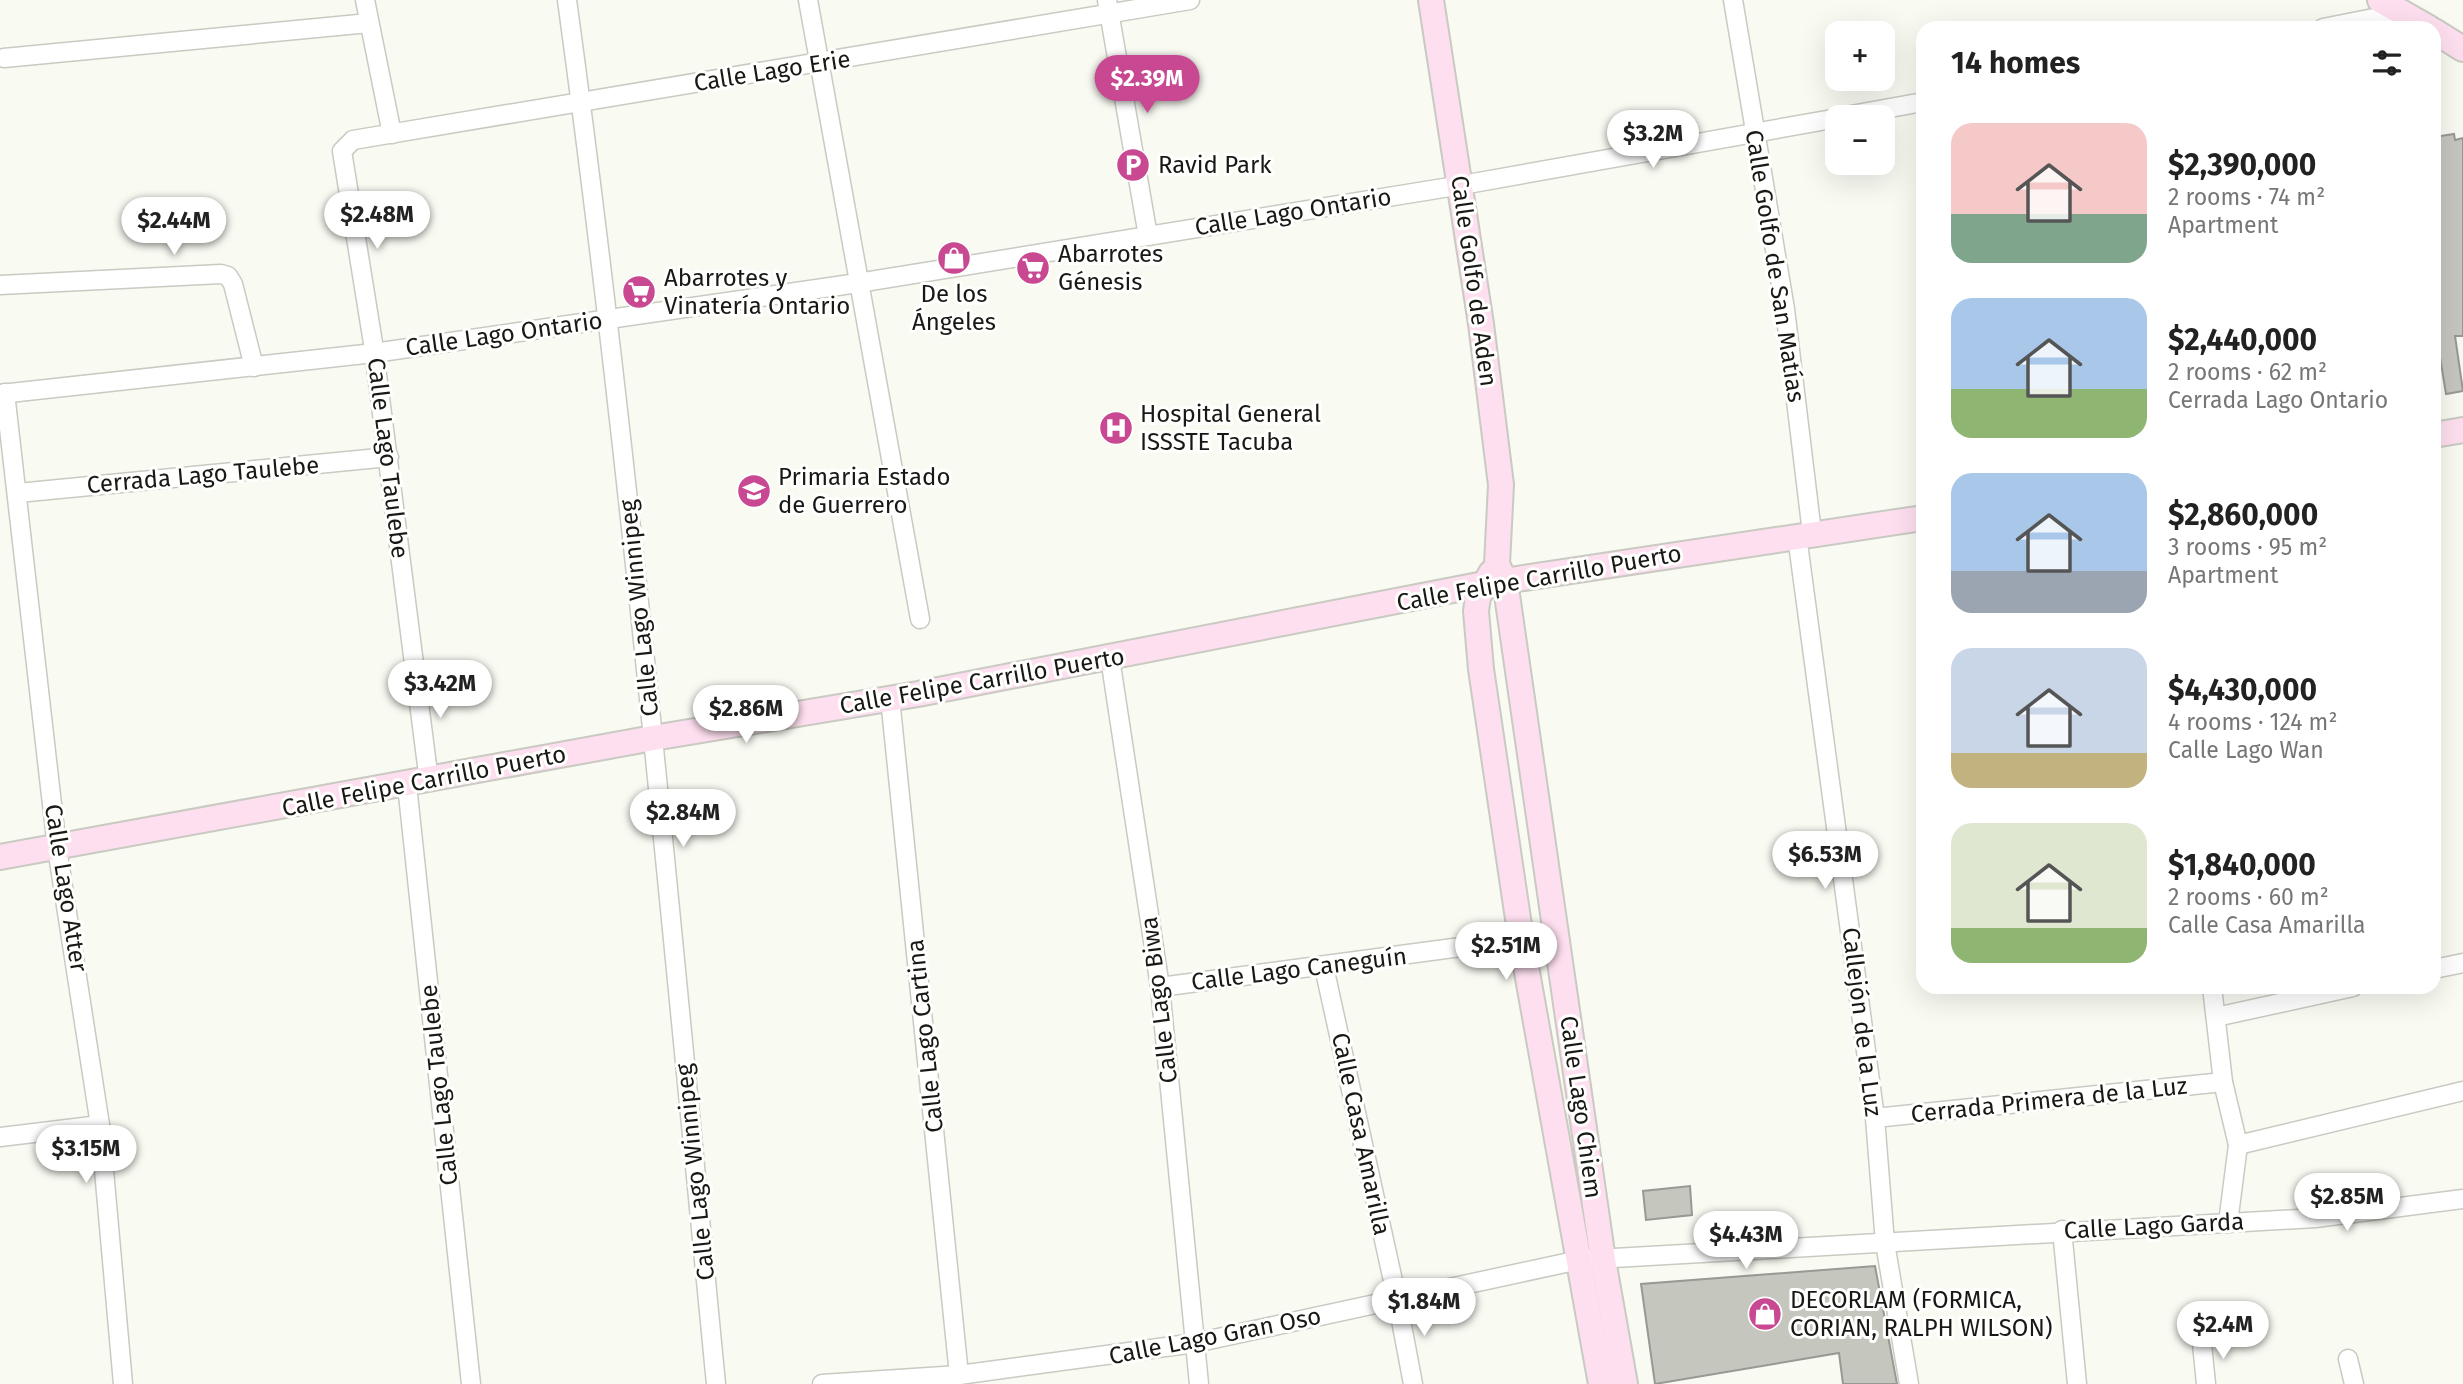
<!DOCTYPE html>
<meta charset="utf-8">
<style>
:root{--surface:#fff;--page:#f6f6f6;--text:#222;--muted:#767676;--accent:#c84892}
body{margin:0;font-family:"Fira Sans",sans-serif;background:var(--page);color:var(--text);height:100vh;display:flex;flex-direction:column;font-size:26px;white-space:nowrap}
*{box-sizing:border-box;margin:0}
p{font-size:23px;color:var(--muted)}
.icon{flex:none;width:38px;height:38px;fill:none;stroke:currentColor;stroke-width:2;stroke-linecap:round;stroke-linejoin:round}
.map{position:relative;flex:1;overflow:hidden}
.details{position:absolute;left:1916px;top:21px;width:525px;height:973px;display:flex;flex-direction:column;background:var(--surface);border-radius:21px;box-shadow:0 7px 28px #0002}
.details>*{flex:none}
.controls{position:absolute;left:1825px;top:21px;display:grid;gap:14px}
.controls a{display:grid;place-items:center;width:70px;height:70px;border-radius:14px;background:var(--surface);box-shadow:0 7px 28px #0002;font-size:35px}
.price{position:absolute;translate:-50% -60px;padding:0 16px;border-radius:24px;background:#fff;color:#222;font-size:23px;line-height:46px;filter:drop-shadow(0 2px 4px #0008)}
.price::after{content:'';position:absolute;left:50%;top:42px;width:21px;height:16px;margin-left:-10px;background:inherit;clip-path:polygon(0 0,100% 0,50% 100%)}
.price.selected{background:var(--accent);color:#fff}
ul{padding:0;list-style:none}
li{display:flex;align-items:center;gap:21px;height:175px;padding:0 35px}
li span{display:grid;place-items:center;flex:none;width:196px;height:140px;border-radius:21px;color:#555}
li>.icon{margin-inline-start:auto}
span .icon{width:84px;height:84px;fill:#fffc;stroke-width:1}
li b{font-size:30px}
h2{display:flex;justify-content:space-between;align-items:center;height:84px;padding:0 35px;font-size:30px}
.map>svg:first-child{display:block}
.building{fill:#c5c6be;stroke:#989992;stroke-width:2}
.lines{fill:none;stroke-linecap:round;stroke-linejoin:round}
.street-casing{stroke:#c9cac2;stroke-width:21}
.secondary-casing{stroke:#c9cac2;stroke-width:28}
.street{stroke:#fff;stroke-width:18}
.secondary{stroke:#fedfef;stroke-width:24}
.labels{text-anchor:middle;stroke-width:6;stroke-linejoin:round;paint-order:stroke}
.street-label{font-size:24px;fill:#181916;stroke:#fffffe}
.poi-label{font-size:24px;fill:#181916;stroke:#fffffe;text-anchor:start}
</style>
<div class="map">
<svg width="2463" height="1384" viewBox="0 0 2463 1384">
<rect width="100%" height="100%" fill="#f9faf2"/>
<g class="building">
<path d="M2454,134L2455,140L2463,138V336H2455L2463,391L2446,394L2434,320V137Z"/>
<path d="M1690,1186L1692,1215L1646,1220L1643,1191Z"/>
<path d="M1875,1266L1897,1384H1843L1839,1353L1655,1384L1641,1284Z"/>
</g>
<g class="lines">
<g class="street-casing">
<g id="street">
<path d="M365,0L392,134"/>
<path d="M567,0C630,460 671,922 716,1384"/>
<path d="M808,0L920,619"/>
<path d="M1107,0L1148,236"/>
<path d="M1733,0L1785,309L1812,533"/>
<path d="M2323,28L2404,12"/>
<path d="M4,58L369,23"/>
<path d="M1840,117L1923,102"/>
<path d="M0,285L221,274L228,276L233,284L254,367"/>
<path d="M5,393L57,848L100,1125L123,1384"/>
<path d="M0,394L374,353L858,283L1462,185L1838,118"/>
<path d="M18,493L389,457"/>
<path d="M1797,536L1875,1118L1885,1243L1909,1384"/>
<path d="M1110,658L1160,987L1199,1384"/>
<path d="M890,698L959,1375"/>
<path d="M429,781L373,343L342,151L353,140L1190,0"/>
<path d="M407,785L471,1384"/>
<path d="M1324,967L1397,1299L1413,1384"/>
<path d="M2434,969L2463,963"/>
<path d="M1160,987L1521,939"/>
<path d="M2212,987L2223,1082L2238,1145L2228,1223"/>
<path d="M2216,1017L2353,987"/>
<path d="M1875,1118L2223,1082"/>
<path d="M0,1137L100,1125"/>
<path d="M2238,1145L2463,1091"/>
<path d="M2062,1230L2077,1384"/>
<path d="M2202,1344L2206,1384"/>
<path d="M2348,1359L2354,1384"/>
<path d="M822,1384L959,1375L1195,1343L1579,1260L2315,1218L2463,1199"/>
</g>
</g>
<g class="secondary-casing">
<g id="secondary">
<path d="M1431,0L1481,324L1501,485L1497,564L1505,581L1603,1260L1625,1384"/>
<path d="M2380,0L2429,28"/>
<path d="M2434,31L2463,49"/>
<path d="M2434,435L2463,430"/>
<path d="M1491,573L1478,597L1476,611L1481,669L1521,939L1601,1384"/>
<path d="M0,857L653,738L918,694L1484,584L1923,518"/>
</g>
</g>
<use href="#street" class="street"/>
<use href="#secondary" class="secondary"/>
</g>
<defs>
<g id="parking-disc" transform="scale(1.75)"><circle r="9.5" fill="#c84892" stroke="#fffffe"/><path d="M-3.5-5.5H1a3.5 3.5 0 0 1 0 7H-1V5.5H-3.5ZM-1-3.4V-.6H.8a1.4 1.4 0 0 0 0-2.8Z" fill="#fff"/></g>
<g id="shop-disc" transform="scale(1.75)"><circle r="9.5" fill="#c84892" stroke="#fffffe"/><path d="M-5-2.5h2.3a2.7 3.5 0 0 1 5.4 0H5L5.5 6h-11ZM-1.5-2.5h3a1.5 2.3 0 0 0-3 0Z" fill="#fff"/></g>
<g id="supermarket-disc" transform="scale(1.75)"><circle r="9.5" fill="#c84892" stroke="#fffffe"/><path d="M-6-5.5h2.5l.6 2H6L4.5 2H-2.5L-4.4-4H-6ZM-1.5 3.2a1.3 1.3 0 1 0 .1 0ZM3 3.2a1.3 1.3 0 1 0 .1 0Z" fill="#fff"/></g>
<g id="hospital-disc" transform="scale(1.75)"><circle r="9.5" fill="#c84892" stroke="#fffffe"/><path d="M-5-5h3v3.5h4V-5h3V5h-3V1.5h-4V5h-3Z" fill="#fff"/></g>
<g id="school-disc" transform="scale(1.75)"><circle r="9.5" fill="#c84892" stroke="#fffffe"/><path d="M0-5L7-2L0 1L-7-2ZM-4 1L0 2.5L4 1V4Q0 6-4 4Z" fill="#fff"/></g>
</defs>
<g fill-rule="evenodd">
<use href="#parking-disc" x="1133" y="165"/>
<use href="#shop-disc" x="954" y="258"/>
<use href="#supermarket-disc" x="1033" y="268"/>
<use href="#supermarket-disc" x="639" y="292"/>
<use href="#hospital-disc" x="1116" y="428"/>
<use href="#school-disc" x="754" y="491"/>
<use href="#shop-disc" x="1765" y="1314"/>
</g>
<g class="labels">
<g class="street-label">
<text transform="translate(772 71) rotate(-9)" y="8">Calle Lago Erie</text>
<text transform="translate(1293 212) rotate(-9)" y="8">Calle Lago Ontario</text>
<text transform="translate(1775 266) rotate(81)" y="8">Calle Golfo de San Matías</text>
<text transform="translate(1474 281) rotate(82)" y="8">Calle Golfo de Aden</text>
<text transform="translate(504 334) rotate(-8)" y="8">Calle Lago Ontario</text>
<text transform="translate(388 458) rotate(83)" y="8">Calle Lago Taulebe</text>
<text transform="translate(203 475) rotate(-5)" y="8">Cerrada Lago Taulebe</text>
<text transform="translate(1539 578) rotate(-10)" y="8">Calle Felipe Carrillo Puerto</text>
<text transform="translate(639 608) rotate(-96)" y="8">Calle Lago Winnipeg</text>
<text transform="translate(982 681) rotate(-10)" y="8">Calle Felipe Carrillo Puerto</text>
<text transform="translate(424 781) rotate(-11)" y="8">Calle Felipe Carrillo Puerto</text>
<text transform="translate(66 888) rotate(81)" y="8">Calle Lago Atter</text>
<text transform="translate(1299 969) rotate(-7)" y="8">Calle Lago Caneguín</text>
<text transform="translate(1159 1000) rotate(-97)" y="8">Calle Lago Biwa</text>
<text transform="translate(1862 1022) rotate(83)" y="8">Callejón de la Luz</text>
<text transform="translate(925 1036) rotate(-96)" y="8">Calle Lago Cartina</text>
<text transform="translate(439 1085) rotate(-96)" y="8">Calle Lago Taulebe</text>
<text transform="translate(2049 1100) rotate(-6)" y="8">Cerrada Primera de la Luz</text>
<text transform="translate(1581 1107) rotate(82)" y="8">Calle Lago Chiem</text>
<text transform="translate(1361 1134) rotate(78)" y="8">Calle Casa Amarilla</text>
<text transform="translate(695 1172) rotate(-96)" y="8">Calle Lago Winnipeg</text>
<text transform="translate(2154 1226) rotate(-3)" y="8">Calle Lago Garda</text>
<text transform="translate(1215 1336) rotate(-11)" y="8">Calle Lago Gran Oso</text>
</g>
<g class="poi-label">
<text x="1158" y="173">Ravid Park</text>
<text x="1058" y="262">Abarrotes<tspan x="1058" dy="28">Génesis</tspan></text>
<text x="664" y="286">Abarrotes y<tspan x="664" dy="28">Vinatería Ontario</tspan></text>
<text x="954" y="302" text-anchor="middle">De los<tspan x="954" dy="28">Ángeles</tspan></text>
<text x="1140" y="422">Hospital General<tspan x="1140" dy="28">ISSSTE Tacuba</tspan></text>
<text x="778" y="485">Primaria Estado<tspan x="778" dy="28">de Guerrero</tspan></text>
<text x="1790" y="1308">DECORLAM (FORMICA,<tspan x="1790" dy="28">CORIAN, RALPH WILSON)</tspan></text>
</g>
</g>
</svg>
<div class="controls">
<a>+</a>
<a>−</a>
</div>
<b class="price selected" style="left:1147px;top:115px">$2.39M</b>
<b class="price" style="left:1653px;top:170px">$3.2M</b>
<b class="price" style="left:377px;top:251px">$2.48M</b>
<b class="price" style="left:174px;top:257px">$2.44M</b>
<b class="price" style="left:440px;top:720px">$3.42M</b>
<b class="price" style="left:746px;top:745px">$2.86M</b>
<b class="price" style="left:683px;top:849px">$2.84M</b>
<b class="price" style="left:1825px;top:891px">$6.53M</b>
<b class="price" style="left:1506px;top:982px">$2.51M</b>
<b class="price" style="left:86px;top:1185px">$3.15M</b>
<b class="price" style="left:2347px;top:1233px">$2.85M</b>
<b class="price" style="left:1746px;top:1271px">$4.43M</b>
<b class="price" style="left:1424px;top:1338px">$1.84M</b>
<b class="price" style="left:2223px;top:1361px">$2.4M</b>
<section class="details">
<h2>14 homes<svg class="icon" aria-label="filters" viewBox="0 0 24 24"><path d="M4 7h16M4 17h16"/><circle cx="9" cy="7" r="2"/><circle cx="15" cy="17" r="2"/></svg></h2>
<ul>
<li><span style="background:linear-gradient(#f6c9c9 65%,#7fa58c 0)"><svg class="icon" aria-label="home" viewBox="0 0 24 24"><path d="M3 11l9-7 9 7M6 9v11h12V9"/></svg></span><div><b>$2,390,000</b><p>2 rooms · 74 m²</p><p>Apartment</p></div></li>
<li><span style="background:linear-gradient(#a9c7e8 65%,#8fb573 0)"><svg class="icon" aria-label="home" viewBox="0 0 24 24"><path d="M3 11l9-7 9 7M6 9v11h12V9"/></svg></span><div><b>$2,440,000</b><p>2 rooms · 62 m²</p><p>Cerrada Lago Ontario</p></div></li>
<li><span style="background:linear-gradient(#a9c7e8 70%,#9aa5b1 0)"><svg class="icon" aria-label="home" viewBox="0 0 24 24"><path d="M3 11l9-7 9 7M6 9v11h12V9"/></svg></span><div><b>$2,860,000</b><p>3 rooms · 95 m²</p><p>Apartment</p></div></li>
<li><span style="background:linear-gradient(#c9d6e8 75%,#c2b280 0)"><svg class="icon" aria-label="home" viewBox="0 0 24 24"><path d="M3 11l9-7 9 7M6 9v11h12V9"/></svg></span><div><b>$4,430,000</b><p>4 rooms · 124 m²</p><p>Calle Lago Wan</p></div></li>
<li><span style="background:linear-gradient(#dfe7d0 75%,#8fb573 0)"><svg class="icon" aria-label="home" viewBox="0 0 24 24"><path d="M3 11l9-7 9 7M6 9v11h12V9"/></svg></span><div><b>$1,840,000</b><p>2 rooms · 60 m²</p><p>Calle Casa Amarilla</p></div></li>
</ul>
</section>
</div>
